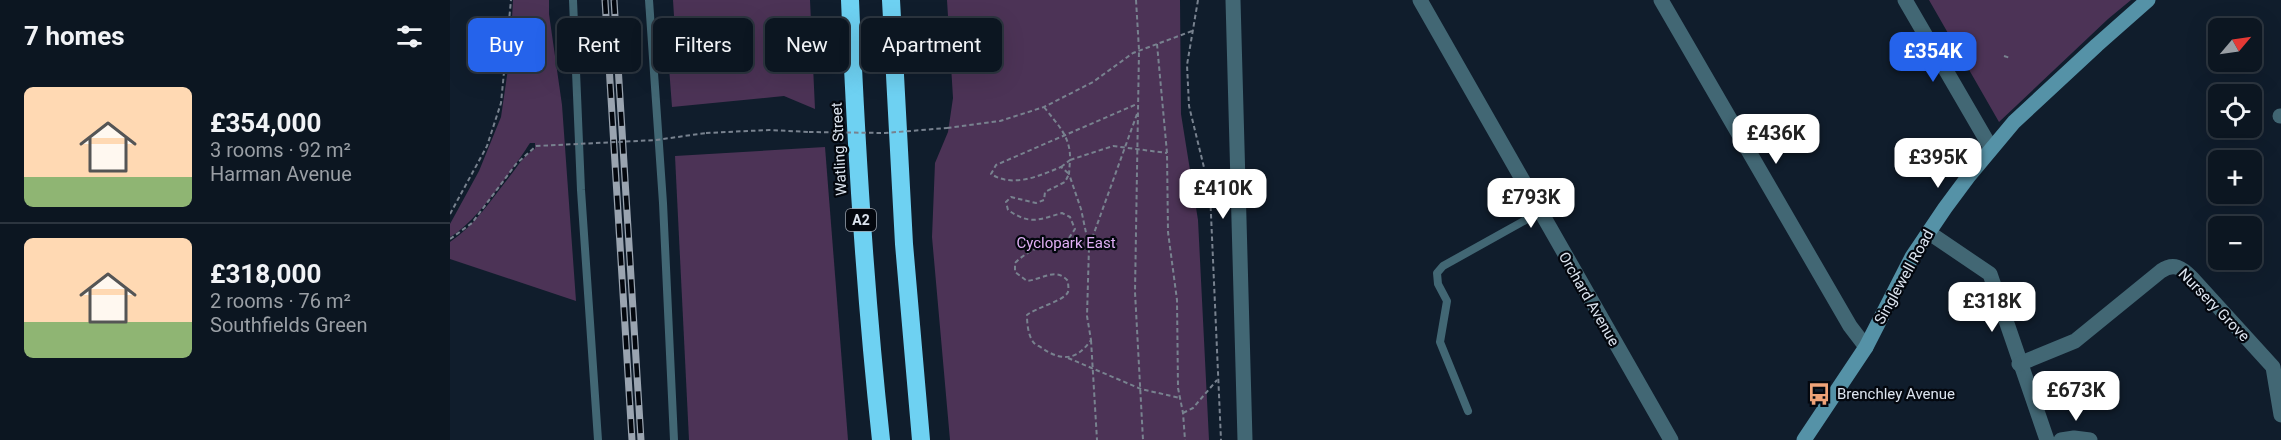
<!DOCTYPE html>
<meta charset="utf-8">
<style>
:root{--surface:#0c1621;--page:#1a232e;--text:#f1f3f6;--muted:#9a9fa5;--line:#2c353f;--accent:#2563eb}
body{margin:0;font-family:Roboto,sans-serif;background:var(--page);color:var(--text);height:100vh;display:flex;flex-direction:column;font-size:22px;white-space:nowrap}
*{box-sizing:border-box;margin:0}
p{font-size:20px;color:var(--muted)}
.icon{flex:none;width:33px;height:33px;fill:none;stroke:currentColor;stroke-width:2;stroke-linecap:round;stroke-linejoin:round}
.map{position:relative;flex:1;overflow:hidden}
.side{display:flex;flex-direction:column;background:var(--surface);width:450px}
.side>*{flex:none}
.hud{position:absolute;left:18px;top:18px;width:570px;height:54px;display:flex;gap:12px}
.needle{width:39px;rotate:61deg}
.buttons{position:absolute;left:1758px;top:18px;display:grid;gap:12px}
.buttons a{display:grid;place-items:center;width:54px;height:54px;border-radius:9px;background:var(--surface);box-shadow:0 6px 24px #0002,0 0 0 2px var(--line);font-size:30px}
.price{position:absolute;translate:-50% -51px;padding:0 14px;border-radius:12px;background:#fff;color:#222;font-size:20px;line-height:39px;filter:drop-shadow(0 2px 3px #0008)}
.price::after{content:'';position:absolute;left:50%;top:36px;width:18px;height:14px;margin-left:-9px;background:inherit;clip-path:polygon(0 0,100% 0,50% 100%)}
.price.on{background:var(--accent);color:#fff}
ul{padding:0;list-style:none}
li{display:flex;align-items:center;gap:18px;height:150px;padding:0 24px}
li+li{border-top:2px solid var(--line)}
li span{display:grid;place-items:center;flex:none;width:168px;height:120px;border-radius:9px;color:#555}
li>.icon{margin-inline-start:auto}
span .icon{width:72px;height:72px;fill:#fffc;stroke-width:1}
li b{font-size:26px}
h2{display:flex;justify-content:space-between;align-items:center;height:72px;padding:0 24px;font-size:26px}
.pill{padding:0 21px;border-radius:9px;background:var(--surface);box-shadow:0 6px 24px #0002,0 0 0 2px var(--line);font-size:21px;line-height:54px}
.pill.on{background:var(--accent);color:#fff}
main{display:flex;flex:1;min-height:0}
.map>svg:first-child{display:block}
.green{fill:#4c3356}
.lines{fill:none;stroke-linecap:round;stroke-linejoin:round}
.path{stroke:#78828f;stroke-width:2;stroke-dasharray:4.5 3;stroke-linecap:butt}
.lane{stroke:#426774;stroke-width:8}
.street{stroke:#426774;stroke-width:15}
.secondary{stroke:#5592a7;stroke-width:15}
.highway{stroke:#6ed1f2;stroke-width:18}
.rail-casing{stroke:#9aa4b0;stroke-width:7}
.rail{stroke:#03070e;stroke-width:4.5;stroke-dasharray:14;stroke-linecap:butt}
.path-bridge{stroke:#78828f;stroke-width:2;stroke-dasharray:4.5 3;stroke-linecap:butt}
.labels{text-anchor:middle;stroke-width:4.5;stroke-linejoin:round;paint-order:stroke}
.shield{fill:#03070e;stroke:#9ba2ac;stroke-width:1.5}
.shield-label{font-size:14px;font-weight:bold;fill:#dce4ef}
.street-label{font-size:15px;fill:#dce4ef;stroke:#03070e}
.park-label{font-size:15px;fill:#e1b0f5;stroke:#03070e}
.poi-label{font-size:15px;fill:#dce4ef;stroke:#03070e;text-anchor:start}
</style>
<main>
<section class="side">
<h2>7 homes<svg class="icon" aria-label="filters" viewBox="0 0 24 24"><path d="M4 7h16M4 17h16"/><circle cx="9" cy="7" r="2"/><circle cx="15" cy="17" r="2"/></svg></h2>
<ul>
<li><span style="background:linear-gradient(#ffd9b3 75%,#8fb573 0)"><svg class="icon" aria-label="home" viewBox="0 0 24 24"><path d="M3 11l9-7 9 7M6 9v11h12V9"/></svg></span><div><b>£354,000</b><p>3 rooms · 92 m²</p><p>Harman Avenue</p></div></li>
<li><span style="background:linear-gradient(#ffd9b3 70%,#8fb573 0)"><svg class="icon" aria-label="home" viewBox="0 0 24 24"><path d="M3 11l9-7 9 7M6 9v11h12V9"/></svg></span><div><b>£318,000</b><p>2 rooms · 76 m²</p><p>Southfields Green</p></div></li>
</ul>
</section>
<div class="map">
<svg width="1831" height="440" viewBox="0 0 1831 440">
<rect width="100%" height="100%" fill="#101d2c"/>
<g class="green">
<path d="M63,0H99V14L112,105L126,301L0,259V242C25,225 41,200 60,176C67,167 75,154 85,149V143H80C63,169 26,223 0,237V224L29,171L51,117L60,55Z"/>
<path d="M223,0H360L365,109L334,96L222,107L216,27L224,16Z"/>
<path d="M497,0H730L731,114L748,220L759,440H500L482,237L485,163L498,132L503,98Z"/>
<path d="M1479,0H1681L1658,19L1549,122Z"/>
<path d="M375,147L398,440H239L225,156Z"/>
</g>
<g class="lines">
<g class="path">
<path d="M686,0L689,50L685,292L693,440"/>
<path d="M748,0L737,65L739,106L760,192L771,440"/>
<path d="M707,44L717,153L718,232L727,300L728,388L733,413L735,440"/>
<path d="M1554,56L1560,58"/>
<path d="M594,107C608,125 621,137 620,160L611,167"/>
<path d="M687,114L639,247L637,316L641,340C627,360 612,362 592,348C589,346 586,345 584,343C578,336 577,323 577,315C585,308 614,301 618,292C619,289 618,285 618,281C606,267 593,279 577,281L565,272V263C580,248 599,243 619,238L625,229L620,217L612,213C588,220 580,225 558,210L556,202L561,197L586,203L594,200L595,192L615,182L619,174L611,167C589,176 563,188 541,174L546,165L687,104"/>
<path d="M497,128L550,121L594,107L643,82L683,53L742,31"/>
<path d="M256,133L319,130L359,132"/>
<path d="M0,214L37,146L51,103L61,0"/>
<path d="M0,239L22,223L66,164L86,146"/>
<path d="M639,247L631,209L619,174L620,160L663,146L717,153"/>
<path d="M641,340L647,440"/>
<path d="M618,358L691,389L730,398"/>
<path d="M733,413L743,408L767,380"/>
</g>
<g class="lane">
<path d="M123,0L131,190L148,440"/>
<path d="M199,0L213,203L224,440"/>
<path d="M1018,411L990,342L997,301L988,284L987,273L993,266L1090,212"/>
</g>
<g class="street">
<path d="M783,0L795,440"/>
<path d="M970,0L1221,440"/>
<path d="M1211,0L1400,326L1416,347"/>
<path d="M1455,0L1541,148"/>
<path d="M1830,116H1831"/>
<path d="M1478,232L1540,274L1597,440"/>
<path d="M1569,364L1625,341L1711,271C1724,262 1732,268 1742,278L1823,367L1831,415"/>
<path d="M1611,440L1624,438L1640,440"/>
</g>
<path class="secondary" d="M1354,440L1416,347L1462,257L1495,208L1518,177L1564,122L1647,45L1698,0"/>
<g class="highway">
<path d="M400,0C406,147 415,294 431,440"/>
<path d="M441,0L454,244L471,440"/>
</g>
<g class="rail-casing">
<g id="rail">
<path d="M155,0L182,440"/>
<path d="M164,0L191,440"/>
</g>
</g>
<use href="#rail" class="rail"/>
<g class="path-bridge">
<path d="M359,132L435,133L497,128"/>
<path d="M86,146L206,140L256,133"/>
</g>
</g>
<defs>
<g id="bus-bare" transform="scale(1.8)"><path d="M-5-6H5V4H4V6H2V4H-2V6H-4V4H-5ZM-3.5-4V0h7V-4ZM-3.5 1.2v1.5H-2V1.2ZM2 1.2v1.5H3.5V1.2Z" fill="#efa378" stroke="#03070e" stroke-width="2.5" paint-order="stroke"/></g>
</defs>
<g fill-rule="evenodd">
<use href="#bus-bare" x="1369" y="394"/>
</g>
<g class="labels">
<rect class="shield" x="396" y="209" width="30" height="22" rx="4.5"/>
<g class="shield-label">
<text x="411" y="225">A2</text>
</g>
<g class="street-label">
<text transform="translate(389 149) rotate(-93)" y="5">Watling Street</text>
<text transform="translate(1454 277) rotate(-61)" y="5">Singlewell Road</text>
<text transform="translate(1139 299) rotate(60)" y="5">Orchard Avenue</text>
<text transform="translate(1764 305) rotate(46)" y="5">Nursery Grove</text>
</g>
<g class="park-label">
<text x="616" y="248">Cyclopark East</text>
</g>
<g class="poi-label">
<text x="1387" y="399">Brenchley Avenue</text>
</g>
</g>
</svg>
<div class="buttons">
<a><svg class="needle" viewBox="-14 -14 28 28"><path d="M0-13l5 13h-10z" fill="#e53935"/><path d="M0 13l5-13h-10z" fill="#9a9fa5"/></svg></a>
<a><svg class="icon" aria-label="locate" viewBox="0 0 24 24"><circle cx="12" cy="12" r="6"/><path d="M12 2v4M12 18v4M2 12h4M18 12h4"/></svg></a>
<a>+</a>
<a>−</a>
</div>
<b class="price on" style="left:1483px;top:83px">£354K</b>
<b class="price" style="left:1326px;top:165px">£436K</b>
<b class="price" style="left:1488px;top:189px">£395K</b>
<b class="price" style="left:773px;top:220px">£410K</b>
<b class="price" style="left:1081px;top:229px">£793K</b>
<b class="price" style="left:1542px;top:333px">£318K</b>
<b class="price" style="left:1626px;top:422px">£673K</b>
<div class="hud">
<a class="pill on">Buy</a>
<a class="pill">Rent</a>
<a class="pill">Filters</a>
<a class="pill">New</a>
<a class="pill">Apartment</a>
</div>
</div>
</main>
